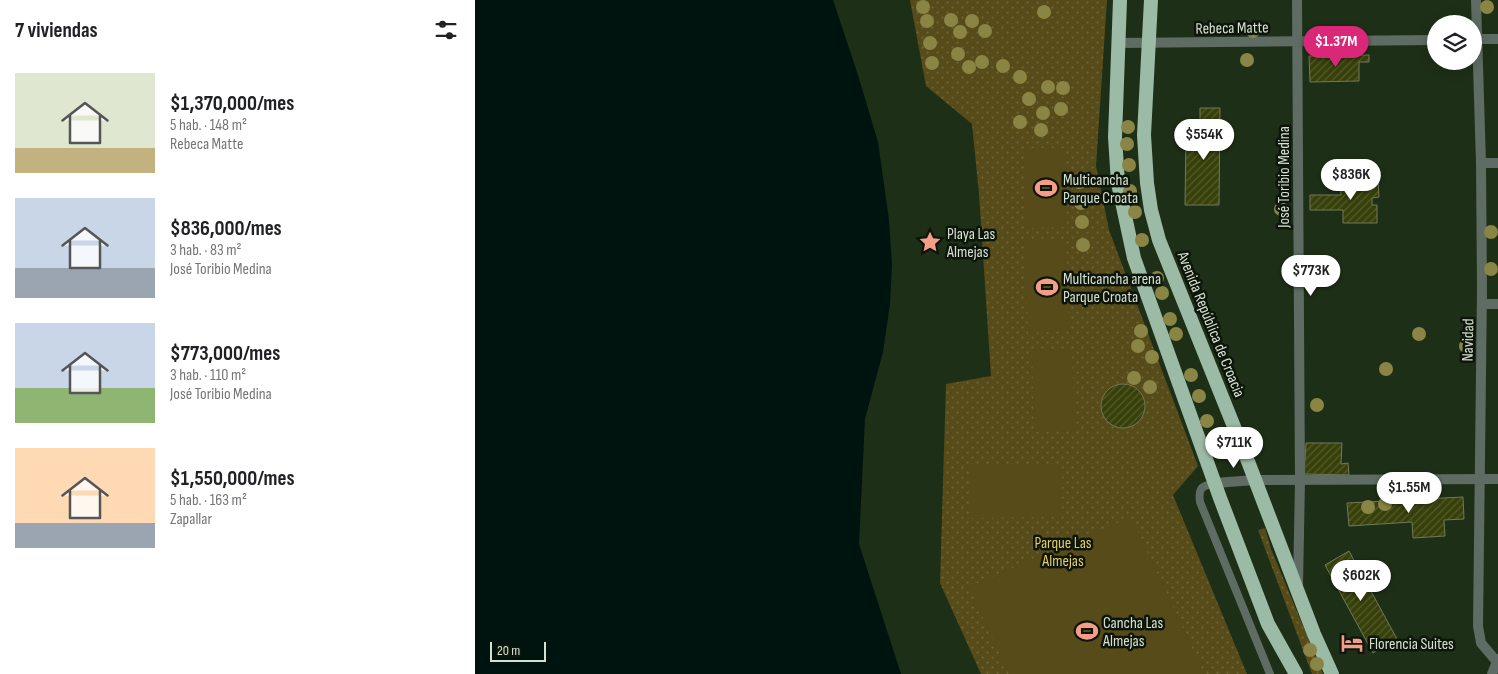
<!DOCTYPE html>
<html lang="es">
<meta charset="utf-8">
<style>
:root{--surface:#fff;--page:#f2f2f2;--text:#202124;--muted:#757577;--accent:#db2777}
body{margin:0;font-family:"Sofia Sans Condensed",sans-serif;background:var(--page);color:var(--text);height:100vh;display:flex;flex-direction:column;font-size:19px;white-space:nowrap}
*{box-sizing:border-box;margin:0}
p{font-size:16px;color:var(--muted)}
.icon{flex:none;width:28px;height:28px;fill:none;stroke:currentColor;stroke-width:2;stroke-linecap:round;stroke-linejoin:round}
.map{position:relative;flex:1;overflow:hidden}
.details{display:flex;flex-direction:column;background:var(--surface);width:475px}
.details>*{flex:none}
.tools{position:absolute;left:952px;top:15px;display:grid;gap:10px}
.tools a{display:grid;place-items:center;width:55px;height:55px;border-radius:50%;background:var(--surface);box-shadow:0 2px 12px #0003;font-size:25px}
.scale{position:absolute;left:15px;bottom:12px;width:56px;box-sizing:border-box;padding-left:5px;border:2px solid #d5e0d1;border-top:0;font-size:14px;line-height:18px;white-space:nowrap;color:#d5e0d1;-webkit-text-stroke:4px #0d150a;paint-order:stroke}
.price{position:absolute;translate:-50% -42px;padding:0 11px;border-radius:18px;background:#fff;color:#222;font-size:16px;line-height:32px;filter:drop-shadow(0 1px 2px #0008)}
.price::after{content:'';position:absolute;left:50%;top:30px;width:15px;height:11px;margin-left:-8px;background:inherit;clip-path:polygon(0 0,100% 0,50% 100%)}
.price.selected{background:var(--accent);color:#fff}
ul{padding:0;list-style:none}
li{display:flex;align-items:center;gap:15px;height:125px;padding:0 15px}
li span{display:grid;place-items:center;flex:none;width:140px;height:100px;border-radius:0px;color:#555}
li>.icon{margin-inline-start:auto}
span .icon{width:60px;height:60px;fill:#fffc;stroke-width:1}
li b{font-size:21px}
h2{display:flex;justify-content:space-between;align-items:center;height:60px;padding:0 15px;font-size:21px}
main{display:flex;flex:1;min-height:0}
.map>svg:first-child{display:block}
.green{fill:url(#green-dots)}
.pitch{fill:#564b19}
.water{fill:#00140f}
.building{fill:url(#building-hatch);stroke:#727958}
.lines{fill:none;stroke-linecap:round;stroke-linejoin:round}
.service{stroke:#5e6c63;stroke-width:8}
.minor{stroke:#5e6c63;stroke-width:10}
.trunk{stroke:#9bbba7;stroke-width:14}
.tree{fill:#8a8544}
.labels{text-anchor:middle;stroke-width:5;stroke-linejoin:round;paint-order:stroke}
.street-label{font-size:16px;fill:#d5e0d1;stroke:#0d150a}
.poi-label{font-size:16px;fill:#d5e0d1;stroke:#0d150a;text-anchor:start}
.park-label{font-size:16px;fill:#e3cc69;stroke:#0d150a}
</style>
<main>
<section class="details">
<h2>7 viviendas<svg class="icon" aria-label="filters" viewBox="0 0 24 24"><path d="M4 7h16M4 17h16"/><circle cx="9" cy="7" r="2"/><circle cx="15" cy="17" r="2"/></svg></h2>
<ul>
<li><span style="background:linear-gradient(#dfe7d0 75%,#c2b280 0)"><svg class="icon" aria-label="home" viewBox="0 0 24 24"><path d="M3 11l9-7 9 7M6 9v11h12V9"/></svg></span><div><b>$1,370,000/mes</b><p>5 hab. · 148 m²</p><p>Rebeca Matte</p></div></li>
<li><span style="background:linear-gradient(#c9d6e8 70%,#9aa5b1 0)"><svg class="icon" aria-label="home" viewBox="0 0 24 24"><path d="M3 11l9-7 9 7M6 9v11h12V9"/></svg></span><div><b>$836,000/mes</b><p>3 hab. · 83 m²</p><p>José Toribio Medina</p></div></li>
<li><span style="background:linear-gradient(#c9d6e8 65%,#8fb573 0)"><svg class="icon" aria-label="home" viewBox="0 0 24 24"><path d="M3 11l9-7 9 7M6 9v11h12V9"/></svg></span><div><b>$773,000/mes</b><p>3 hab. · 110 m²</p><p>José Toribio Medina</p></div></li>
<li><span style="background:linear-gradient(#ffd9b3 75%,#9aa5b1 0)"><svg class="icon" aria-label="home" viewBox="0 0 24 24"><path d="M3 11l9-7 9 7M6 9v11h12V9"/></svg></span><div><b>$1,550,000/mes</b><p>5 hab. · 163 m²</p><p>Zapallar</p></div></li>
</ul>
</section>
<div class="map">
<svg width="1023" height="674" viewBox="0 0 1023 674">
<defs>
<pattern id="green-dots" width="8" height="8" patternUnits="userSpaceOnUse" patternTransform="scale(1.25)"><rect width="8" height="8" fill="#564b19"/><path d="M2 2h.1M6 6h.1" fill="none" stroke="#6d6539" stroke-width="1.8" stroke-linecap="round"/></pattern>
<pattern id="building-hatch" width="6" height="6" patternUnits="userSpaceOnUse" patternTransform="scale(1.25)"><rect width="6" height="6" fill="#38400a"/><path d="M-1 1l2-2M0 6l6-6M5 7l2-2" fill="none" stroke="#545b2d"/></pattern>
</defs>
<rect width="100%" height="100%" fill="#1e2f17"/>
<g class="green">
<path d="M435,0H632L621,166L634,230L723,466L698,495L772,674H506L465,583L471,384L516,376L504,194L497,124L451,86Z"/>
<path d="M790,528L796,549L848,674H837L783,530Z"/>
</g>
<g class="pitch">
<path d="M550,148H591L592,227L551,228Z"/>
<path d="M591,240L594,331L553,333L550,242Z"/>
<path d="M597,350L599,431L559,432L557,351Z"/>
<path d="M496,464H587V517L496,518Z"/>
<path d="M656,517L729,674H534L494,587Z"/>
</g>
<path class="water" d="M0,0H358L383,75L403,142L414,220L417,264L415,304L408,352L390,419L384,544L426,674H0Z"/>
<g class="building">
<path d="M894,55V62H884V81L835,82L834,56Z"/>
<path d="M725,108H745L744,205H710L711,138H725Z"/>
<path d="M865,179H903L904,197L897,198V205H902V223H868V210H835V195H866Z"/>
<circle cx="648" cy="406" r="22"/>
<path d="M831,443H867L866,464L873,463L874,475L829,474Z"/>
<path d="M988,497L989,519L969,520L970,536L938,538L937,522L874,526L872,503Z"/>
<path d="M874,551L922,639L898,653L850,565Z"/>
</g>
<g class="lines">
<path class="service" d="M740,483C727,486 723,487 725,502L795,674"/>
<g class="minor">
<path d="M822,0L825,480L823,586"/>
<path d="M1001,0L1006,163L1007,289L1003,626L1006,643L1023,663"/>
<path d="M999,39H1023"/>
<path d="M643,43L961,40"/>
<path d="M1006,163H1023"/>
<path d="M1007,304H1023"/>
<path d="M740,483L780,480L1023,479"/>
<path d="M1017,674L1023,659"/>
</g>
<g class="trunk">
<path d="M645,0L640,137L643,183L659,258L745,498L793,624L821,674"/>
<path d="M676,0L669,135L672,183L676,210L684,240L774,464L839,634L857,674"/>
</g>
</g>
<g class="tree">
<circle cx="448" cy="7" r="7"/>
<circle cx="1012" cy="7" r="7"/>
<circle cx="569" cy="12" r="7"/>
<circle cx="476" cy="20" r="7"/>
<circle cx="452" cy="21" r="7"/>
<circle cx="497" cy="21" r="7"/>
<circle cx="510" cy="31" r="7"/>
<circle cx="778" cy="31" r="7"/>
<circle cx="485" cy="32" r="7"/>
<circle cx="455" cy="43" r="7"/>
<circle cx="483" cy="54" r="7"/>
<circle cx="772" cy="60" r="7"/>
<circle cx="507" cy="62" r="7"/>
<circle cx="457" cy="63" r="7"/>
<circle cx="528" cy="66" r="7"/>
<circle cx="494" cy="67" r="7"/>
<circle cx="545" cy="77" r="7"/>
<circle cx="573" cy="87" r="7"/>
<circle cx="588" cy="88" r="7"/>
<circle cx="554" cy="99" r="7"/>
<circle cx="586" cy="109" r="7"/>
<circle cx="568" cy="113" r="7"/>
<circle cx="545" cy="122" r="7"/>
<circle cx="653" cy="127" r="7"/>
<circle cx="566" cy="130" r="7"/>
<circle cx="652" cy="144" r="7"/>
<circle cx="654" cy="165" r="7"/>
<circle cx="604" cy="182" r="7"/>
<circle cx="655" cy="191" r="7"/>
<circle cx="606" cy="203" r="7"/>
<circle cx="806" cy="209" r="7"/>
<circle cx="660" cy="212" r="7"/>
<circle cx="607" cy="222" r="7"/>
<circle cx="1016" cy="232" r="7"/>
<circle cx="667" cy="240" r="7"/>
<circle cx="608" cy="245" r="7"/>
<circle cx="1016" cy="269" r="7"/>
<circle cx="682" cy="278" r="7"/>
<circle cx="687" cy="293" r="7"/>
<circle cx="695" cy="319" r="7"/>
<circle cx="666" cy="331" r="7"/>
<circle cx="701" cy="334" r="7"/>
<circle cx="944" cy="334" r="7"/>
<circle cx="663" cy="346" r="7"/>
<circle cx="991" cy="346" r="7"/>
<circle cx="677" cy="357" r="7"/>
<circle cx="911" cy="369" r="7"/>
<circle cx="716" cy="375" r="7"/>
<circle cx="659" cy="378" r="7"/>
<circle cx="675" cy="387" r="7"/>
<circle cx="724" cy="396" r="7"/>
<circle cx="842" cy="405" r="7"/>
<circle cx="732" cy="421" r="7"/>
<circle cx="910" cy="504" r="7"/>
<circle cx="893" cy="507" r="7"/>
<circle cx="835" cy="650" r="7"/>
<circle cx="842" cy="664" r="7"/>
</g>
<defs>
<g id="stadium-bare" transform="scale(1.725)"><path d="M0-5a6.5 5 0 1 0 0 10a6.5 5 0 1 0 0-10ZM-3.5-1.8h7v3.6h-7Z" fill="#f49e87" stroke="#0d150a" stroke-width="2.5" paint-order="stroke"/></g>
<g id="sight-bare" transform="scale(1.725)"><path d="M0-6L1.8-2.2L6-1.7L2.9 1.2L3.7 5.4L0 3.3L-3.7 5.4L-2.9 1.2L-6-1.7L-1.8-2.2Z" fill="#f49e87" stroke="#0d150a" stroke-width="2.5" paint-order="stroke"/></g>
<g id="hotel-bare" transform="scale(1.725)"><path d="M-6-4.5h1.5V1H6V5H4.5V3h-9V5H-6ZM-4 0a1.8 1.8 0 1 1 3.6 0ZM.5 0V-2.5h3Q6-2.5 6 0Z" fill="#f49e87" stroke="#0d150a" stroke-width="2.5" paint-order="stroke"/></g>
</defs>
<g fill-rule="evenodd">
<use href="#stadium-bare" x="571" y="188"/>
<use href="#sight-bare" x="455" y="242"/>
<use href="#stadium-bare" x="572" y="287"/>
<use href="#stadium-bare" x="612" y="631"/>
<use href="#hotel-bare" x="877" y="643"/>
</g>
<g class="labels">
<g class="street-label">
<text transform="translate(757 27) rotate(-1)" y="6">Rebeca Matte</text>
<text transform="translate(808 177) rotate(-90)" y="6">José Toribio Medina</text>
<text transform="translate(737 324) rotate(68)" y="6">Avenida República de Croacia</text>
<text transform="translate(992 340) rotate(-89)" y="6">Navidad</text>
</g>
<g class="poi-label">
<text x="588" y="185">Multicancha<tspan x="588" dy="18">Parque Croata</tspan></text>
<text x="472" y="239">Playa Las<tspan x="472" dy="18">Almejas</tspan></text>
<text x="588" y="284">Multicancha arena<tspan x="588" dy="18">Parque Croata</tspan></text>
<text x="628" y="628">Cancha Las<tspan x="628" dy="18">Almejas</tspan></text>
<text x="894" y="649">Florencia Suites</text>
</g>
<g class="park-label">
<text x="588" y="548">Parque Las<tspan x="588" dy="18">Almejas</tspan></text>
</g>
</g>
</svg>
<div class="tools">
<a><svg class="icon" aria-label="layers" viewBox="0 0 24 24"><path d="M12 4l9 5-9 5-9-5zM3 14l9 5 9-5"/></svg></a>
</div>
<div class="scale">20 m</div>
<b class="price selected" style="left:861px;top:68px">$1.37M</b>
<b class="price" style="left:729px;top:161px">$554K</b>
<b class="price" style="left:876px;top:201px">$836K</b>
<b class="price" style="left:836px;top:297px">$773K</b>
<b class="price" style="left:759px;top:469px">$711K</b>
<b class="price" style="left:934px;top:514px">$1.55M</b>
<b class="price" style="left:886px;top:602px">$602K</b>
</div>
</main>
